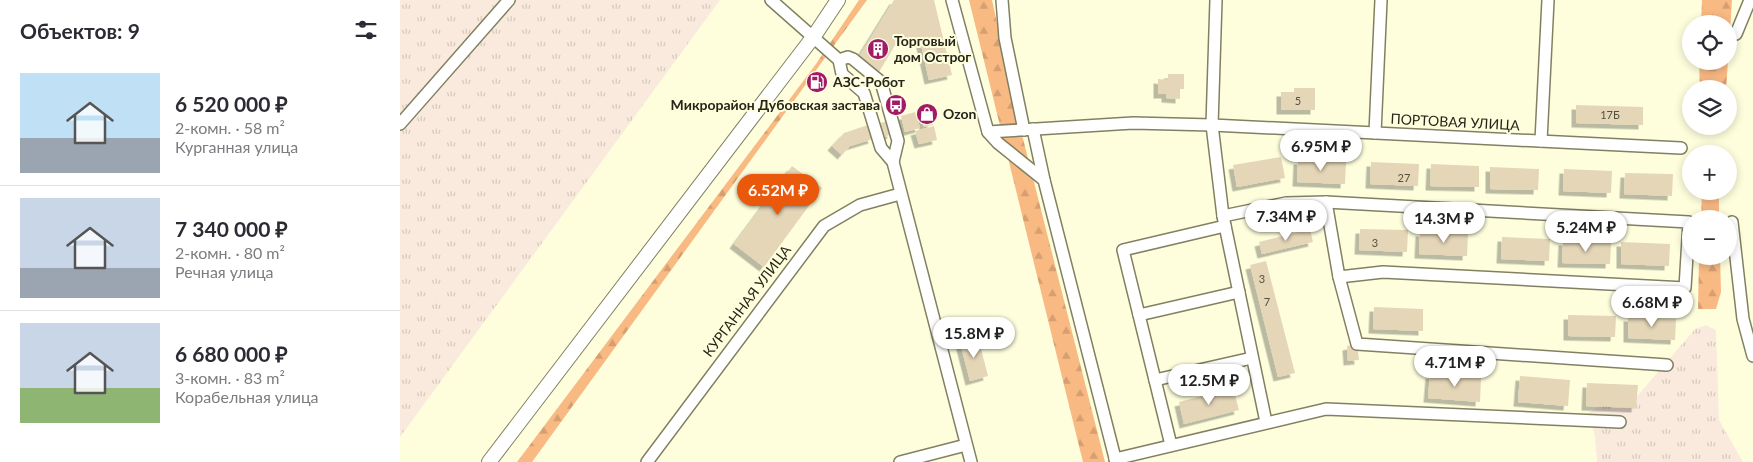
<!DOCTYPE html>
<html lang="ru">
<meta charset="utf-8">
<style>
:root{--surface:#fff;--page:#f7f7f7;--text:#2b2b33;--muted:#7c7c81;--line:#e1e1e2;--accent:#ea580c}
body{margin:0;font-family:Lato,sans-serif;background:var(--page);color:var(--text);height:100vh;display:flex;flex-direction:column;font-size:19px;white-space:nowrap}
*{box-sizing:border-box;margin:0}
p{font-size:16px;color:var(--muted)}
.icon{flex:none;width:28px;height:28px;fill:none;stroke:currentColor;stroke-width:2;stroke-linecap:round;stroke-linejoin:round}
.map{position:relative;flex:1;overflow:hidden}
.panel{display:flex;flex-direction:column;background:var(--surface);width:400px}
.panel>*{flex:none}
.tools{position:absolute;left:1282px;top:15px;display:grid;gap:10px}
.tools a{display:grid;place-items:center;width:55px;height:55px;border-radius:50%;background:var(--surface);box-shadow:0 2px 8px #0003;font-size:25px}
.price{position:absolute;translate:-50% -42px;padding:0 11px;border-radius:18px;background:#fff;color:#222;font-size:16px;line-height:32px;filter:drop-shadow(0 1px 2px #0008)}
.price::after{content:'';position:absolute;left:50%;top:30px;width:15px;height:11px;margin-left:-8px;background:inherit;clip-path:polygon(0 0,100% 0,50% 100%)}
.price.on{background:var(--accent);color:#fff}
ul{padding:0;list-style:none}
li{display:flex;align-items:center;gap:15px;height:125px;padding:0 20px}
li+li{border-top:1px solid var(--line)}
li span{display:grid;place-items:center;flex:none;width:140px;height:100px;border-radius:0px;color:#555}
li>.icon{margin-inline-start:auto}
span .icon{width:60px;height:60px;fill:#fffc;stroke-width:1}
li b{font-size:21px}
h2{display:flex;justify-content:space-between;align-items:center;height:60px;padding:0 20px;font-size:21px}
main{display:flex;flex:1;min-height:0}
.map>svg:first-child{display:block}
.grass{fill:url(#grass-tufts)}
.forest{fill:url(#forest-firs)}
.building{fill:#e5d6b8;filter:url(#shadow)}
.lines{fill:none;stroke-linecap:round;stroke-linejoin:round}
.minor-casing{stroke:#818062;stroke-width:14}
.tertiary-casing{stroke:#818062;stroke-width:16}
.minor{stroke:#fff;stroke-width:11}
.tertiary{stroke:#fff;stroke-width:14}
.labels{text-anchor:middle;stroke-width:4;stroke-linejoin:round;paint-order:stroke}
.number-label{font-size:11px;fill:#555141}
.poi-label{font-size:14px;font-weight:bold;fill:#252519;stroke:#fefedd;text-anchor:start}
.street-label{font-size:14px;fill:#252519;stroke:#fefedd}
</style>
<main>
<section class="panel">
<h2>Объектов: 9<svg class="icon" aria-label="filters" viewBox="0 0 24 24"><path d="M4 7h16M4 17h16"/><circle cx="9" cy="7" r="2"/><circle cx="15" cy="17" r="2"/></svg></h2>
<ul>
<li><span style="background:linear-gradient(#bfe0f5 65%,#9aa5b1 0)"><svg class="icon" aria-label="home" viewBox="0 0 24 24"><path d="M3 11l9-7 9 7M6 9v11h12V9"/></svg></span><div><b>6 520 000 ₽</b><p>2-комн. · 58 m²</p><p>Курганная улица</p></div></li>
<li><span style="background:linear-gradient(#c9d6e8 70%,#9aa5b1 0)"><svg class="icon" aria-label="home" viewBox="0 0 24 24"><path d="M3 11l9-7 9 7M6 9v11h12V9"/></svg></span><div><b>7 340 000 ₽</b><p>2-комн. · 80 m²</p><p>Речная улица</p></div></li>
<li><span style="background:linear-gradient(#c9d6e8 65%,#8fb573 0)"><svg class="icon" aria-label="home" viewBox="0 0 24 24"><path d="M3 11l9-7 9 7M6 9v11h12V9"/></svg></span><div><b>6 680 000 ₽</b><p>3-комн. · 83 m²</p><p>Корабельная улица</p></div></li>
</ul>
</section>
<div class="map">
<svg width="1353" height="462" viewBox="0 0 1353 462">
<defs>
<pattern id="grass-tufts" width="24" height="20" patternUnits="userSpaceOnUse" patternTransform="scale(1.25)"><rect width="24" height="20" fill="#faeadd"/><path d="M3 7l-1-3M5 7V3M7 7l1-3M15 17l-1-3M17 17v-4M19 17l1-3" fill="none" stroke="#d6c9bd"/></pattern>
<pattern id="forest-firs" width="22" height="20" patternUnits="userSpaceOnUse" patternTransform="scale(1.25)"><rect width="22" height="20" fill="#f9b983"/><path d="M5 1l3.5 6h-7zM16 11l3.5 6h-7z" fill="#d59f71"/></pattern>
<filter id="shadow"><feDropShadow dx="-4.5" dy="4.5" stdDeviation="0" flood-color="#0004"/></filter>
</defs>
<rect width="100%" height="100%" fill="#fefedd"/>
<g class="grass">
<path d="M0,0H320L0,437Z"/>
<path d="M1306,325L1316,330L1319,420L1343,462H1197L1195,436L1188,413L1206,402L1233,401L1295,329Z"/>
</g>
<g class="forest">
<path d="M459,0H467L132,462H117L416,64Z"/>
<path d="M569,0H592L619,123L705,462H683Z"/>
<path d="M1302,0H1332L1329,50V24H1301Z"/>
<path d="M1299,61H1328L1326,89H1300Z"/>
<path d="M1302,191H1319V219H1301Z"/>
<path d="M1299,256H1320L1321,292L1316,309H1298Z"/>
</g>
<g class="building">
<path d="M494,0H534L552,75L529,80L520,40L500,37L479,72L458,58Z"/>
<path d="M768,74H784V89H780V99L766,98V94H758V79L768,80Z"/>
<path d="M894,88H915V110H881V92H894Z"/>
<path d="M1176,105L1243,107V125L1176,123Z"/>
<path d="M529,110L533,125L524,127L520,113Z"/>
<path d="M515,112L520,128L505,132L501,116Z"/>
<path d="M488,121L492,134L484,137L480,123Z"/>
<path d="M468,125L473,139L450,146L442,155L432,146L444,133Z"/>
<path d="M534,126L537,140L519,144L515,131Z"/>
<path d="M881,157L885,178L837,187L833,165Z"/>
<path d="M898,160L946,162L945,184L897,182Z"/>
<path d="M971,162L1019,164L1018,186L970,184Z"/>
<path d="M1031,164L1079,166V187L1030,186Z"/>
<path d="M392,166L422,188L364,267L334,244Z"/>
<path d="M1090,167L1139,169L1138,190L1090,189Z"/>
<path d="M1164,169L1212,171L1211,193L1163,191Z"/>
<path d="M1225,173L1273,174L1272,196L1224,194Z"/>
<path d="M910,229L913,242L862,254L859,242Z"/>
<path d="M960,229L1008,230L1007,252L959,250Z"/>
<path d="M1020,232L1068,234L1067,256L1019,254Z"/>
<path d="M1102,237L1150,239L1149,261L1101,259Z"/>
<path d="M1163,241L1211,243L1210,264L1162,263Z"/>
<path d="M1221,242L1270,244L1269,266L1221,264Z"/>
<path d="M866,261L895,373L878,377L850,265Z"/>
<path d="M974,307L1023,309V331L973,329Z"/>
<path d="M1168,315L1216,316L1215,337L1168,336Z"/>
<path d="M1228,317L1276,319L1275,340L1228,338Z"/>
<path d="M578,337L588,376L570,381L560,342Z"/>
<path d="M957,344L959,360L948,361L947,346Z"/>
<path d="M1030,374L1081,378L1080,402L1028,398Z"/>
<path d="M1120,376L1170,380L1168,406L1118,402Z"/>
<path d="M1187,383L1238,385L1236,408L1186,406Z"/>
<path d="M833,388L839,410L784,424L779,402Z"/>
</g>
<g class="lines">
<g class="minor-casing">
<g id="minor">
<path d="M371,0L439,60L442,74L464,93L481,148L493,162L571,462"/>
<path d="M552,0L588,132L598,143L644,180L716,462"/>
<path d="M602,0L605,38L624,130"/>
<path d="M816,0L812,125L823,216L866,422"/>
<path d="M1336,34L1350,0"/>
<path d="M439,60L448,57L453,59L481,82L498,141L493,162"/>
<path d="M0,124L109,0"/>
<path d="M633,129L644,180"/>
<path d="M588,132L733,123L812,125L1281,148"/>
<path d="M975,133L981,0"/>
<path d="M1141,141L1148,0"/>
<path d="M926,202L939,277L957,344L1267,365"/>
<path d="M823,216L886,203L926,202L1289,222L1285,288L983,272L939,277"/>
<path d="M1332,222L1343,319L1353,356"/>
<path d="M739,315L839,292"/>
<path d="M755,380L852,358"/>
<path d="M771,445L723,250L825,226"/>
<path d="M715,459L926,409L1220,422"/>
<path d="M247,462L424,226L460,205L500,194"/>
<path d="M500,462L566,445"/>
</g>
</g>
<g class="tertiary-casing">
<path id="tertiary" d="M89,462L414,36L438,0"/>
</g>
<use href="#minor" class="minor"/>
<use href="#tertiary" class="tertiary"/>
</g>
<defs>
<g id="building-disc" transform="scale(1.125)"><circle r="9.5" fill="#a21b67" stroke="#fefedd"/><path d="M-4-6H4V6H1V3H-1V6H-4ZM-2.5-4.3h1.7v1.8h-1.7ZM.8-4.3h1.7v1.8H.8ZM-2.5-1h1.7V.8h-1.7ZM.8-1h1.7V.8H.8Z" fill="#fff"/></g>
<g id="fuel-disc" transform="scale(1.125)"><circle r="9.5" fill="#a21b67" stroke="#fefedd"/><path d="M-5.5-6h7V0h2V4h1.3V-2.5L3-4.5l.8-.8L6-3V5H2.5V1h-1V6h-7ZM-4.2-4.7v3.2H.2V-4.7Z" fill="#fff"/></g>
<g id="bus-disc" transform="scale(1.125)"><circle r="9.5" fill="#a21b67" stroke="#fefedd"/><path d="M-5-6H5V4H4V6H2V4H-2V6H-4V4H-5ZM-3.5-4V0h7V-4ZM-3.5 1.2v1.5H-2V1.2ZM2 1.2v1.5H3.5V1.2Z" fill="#fff"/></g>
<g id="shop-disc" transform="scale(1.125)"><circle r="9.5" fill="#a21b67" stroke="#fefedd"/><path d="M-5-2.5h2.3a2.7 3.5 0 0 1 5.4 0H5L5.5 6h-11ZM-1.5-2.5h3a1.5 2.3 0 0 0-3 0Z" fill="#fff"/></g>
</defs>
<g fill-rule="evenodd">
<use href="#building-disc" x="478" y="49"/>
<use href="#fuel-disc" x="417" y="82"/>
<use href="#bus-disc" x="496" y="105"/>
<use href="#shop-disc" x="527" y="114"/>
</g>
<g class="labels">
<g class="number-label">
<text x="898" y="105">5</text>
<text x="1210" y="119">17Б</text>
<text x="1004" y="182">27</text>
<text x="975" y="247">3</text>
<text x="862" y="283">3</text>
<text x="867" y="306">7</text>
</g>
<g class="poi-label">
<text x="494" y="46">Торговый<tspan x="494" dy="16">дом Острог</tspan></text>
<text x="433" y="87">АЗС-Робот</text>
<text x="480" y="110" text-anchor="end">Микрорайон Дубовская застава</text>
<text x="543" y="119">Ozon</text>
</g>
<g class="street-label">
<text transform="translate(1055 122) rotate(3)" y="5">ПОРТОВАЯ УЛИЦА</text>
<text transform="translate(347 301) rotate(-53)" y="5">КУРГАННАЯ УЛИЦА</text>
</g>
</g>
</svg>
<div class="tools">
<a><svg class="icon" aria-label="locate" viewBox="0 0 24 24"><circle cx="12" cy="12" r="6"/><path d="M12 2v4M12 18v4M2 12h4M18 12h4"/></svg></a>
<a><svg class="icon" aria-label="layers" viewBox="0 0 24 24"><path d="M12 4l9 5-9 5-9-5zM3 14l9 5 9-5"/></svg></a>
<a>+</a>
<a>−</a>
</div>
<b class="price" style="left:921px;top:172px">6.95M ₽</b>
<b class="price on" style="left:378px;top:216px">6.52M ₽</b>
<b class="price" style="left:886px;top:242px">7.34M ₽</b>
<b class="price" style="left:1044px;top:244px">14.3M ₽</b>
<b class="price" style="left:1186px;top:253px">5.24M ₽</b>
<b class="price" style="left:1252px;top:328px">6.68M ₽</b>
<b class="price" style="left:574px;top:359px">15.8M ₽</b>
<b class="price" style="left:1055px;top:388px">4.71M ₽</b>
<b class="price" style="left:809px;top:406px">12.5M ₽</b>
</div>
</main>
